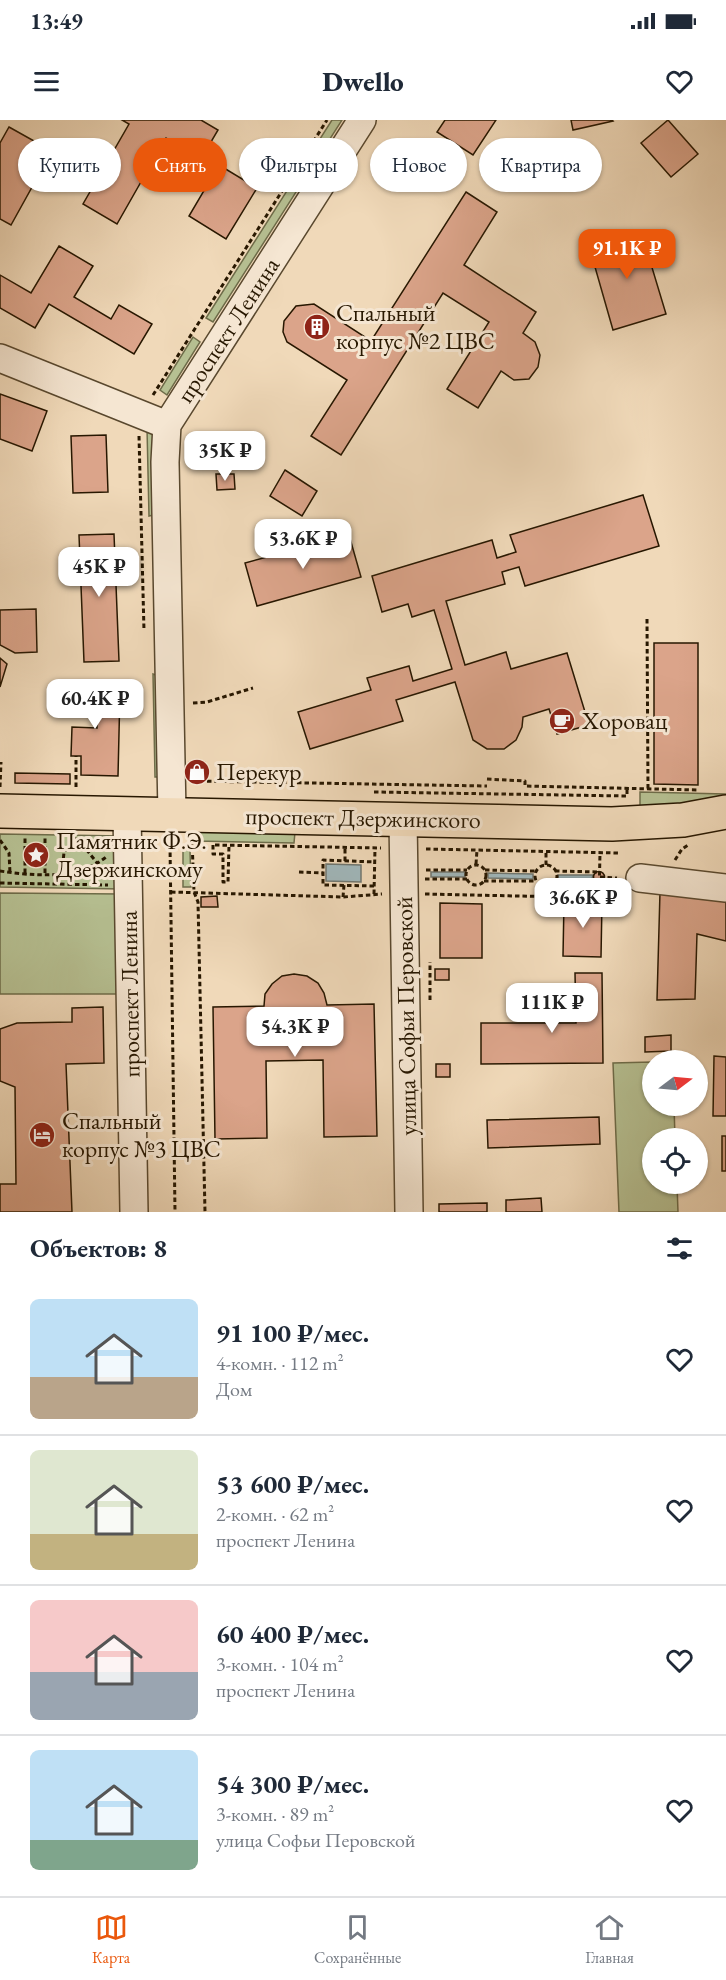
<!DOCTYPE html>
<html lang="ru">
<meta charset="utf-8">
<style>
:root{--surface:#fff;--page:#f6f6f7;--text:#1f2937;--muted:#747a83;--line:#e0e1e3;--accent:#ea580c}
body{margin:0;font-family:"EB Garamond",serif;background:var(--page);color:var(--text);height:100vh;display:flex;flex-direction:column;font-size:22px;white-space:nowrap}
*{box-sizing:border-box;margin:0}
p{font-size:20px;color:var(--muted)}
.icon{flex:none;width:33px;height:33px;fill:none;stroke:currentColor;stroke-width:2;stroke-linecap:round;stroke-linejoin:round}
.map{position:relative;height:1092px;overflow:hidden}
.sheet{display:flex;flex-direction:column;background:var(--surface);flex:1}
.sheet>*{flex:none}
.top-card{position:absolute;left:18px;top:18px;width:690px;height:54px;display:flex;gap:12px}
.needle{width:39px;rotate:74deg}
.buttons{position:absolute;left:642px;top:930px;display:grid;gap:12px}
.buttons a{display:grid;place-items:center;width:66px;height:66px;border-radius:50%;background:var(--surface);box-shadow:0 2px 4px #0004;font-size:30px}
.price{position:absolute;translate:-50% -51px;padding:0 14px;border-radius:12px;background:#fff;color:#222;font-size:20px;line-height:39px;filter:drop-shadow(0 2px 3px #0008)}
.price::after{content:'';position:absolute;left:50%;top:36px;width:18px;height:14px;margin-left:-9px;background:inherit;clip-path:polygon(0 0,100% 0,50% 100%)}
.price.selected{background:var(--accent);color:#fff}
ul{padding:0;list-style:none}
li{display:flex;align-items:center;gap:18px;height:150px;padding:0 30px}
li+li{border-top:2px solid var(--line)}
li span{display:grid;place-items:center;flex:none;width:168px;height:120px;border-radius:9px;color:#555}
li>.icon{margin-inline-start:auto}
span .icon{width:72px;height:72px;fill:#fffc;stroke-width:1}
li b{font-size:26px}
h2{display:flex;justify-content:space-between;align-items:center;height:72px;padding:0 30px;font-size:26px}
.chip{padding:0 21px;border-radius:27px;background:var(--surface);box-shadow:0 2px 4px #0004;font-size:21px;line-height:54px}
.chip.selected{background:var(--accent);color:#fff}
.status{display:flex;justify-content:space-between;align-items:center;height:42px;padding:0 30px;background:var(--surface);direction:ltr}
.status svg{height:16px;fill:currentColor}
header{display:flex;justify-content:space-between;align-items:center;height:78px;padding:0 30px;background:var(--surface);font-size:27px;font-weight:800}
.tabs{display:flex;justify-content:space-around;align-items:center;height:84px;border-top:2px solid var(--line);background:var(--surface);font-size:16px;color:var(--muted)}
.tabs a{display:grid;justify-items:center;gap:3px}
.tabs .selected{color:var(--accent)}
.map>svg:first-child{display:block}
.green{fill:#b6c092;stroke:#6e6c49;stroke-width:1.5}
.water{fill:#a0b7bb;stroke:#707770;stroke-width:1.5}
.building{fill:#dba48a;stroke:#271700;stroke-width:1.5}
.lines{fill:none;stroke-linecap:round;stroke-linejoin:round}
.minor-casing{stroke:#59482e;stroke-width:30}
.major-casing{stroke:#271700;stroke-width:36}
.path{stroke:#271700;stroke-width:3;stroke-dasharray:4.5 3;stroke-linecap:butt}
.minor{stroke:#f5e6d2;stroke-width:27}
.major{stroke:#f0d9b9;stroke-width:33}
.labels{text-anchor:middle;stroke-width:6;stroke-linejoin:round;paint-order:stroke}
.poi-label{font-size:24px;fill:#271700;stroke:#f5e6d2;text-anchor:start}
.street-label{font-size:24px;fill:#271700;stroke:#f5e6d2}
</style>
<div class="status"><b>13:49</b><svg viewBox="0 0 49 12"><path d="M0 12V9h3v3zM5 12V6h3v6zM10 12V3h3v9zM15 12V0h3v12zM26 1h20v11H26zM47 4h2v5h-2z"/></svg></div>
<header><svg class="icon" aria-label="menu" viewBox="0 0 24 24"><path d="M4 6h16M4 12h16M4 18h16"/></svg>Dwello<svg class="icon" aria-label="heart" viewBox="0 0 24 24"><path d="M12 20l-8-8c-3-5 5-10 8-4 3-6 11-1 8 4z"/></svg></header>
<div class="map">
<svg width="726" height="1092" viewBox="0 0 726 1092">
<rect width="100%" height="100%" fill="#f0d9b9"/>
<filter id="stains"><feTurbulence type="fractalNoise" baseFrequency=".00333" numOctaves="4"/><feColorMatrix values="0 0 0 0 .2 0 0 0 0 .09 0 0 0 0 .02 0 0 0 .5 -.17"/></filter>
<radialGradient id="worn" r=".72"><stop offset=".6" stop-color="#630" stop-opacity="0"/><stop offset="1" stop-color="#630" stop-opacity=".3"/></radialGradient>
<g class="green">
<path d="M332,0H342L213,202L206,198Z"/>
<path d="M193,217L200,222L167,275L160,270Z"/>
<path d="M147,308L155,317L158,394L149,396Z"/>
<path d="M153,554L159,556L164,657H155Z"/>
<path d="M640,672L726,674V682L640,689Z"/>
<path d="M197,710L295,712L294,723L196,721Z"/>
<path d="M0,714L121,716L122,769L0,767Z"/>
<path d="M183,730H190L191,767H183Z"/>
<path d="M0,773L121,774L123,874H0Z"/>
<path d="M652,942V986H674L675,1018H652V1064H677L678,1092H619L613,943Z"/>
</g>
<g class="water">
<path d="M326,744L361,745V762L326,761Z"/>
<rect x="431" y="752" width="34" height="5"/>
<path d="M488,753L533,754V759L488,758Z"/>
<path d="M558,755H593L592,759H558Z"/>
</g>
<g class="building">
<path d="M122,0H201L218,10L201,39L166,18L117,104L83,84L129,4Z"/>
<path d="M445,0H496L473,35L437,12Z"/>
<path d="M571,0H612L613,1L573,10Z"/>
<path d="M668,0L698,34L671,57L641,23Z"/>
<path d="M9,7L52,31L11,105L0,99V23Z"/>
<path d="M219,45L257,68L226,119L189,96Z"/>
<path d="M466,72L497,92L464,145L536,192L523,213L535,222L540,235L538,247L529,259L514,260L501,251L478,288L447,269L489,202L443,173L341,335L311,316L347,260L287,222L283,212L284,201L296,186L314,184L371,221Z"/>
<path d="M641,111L666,194L613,210L589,126Z"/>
<path d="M59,126L93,146L74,177L111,199L119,185L152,204L134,234L49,184L35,208L0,188V155L31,173Z"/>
<path d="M0,274L47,291L32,331L0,319Z"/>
<path d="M106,315L108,372L73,373L71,316Z"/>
<path d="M285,350L317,371L302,396L270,376Z"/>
<path d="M216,354H234L235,369L217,370Z"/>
<path d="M643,375L659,426L525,466L519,447L502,452L505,464L446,481L465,545L506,532L511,549L567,533L589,605L557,614L549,589L523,597L522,607L516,620L504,629H487L473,620L455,562L396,580L403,601L310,629L298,592L371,570L367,558L409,546L413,561L452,549L434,490L412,497L408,484L382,492L372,456L492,420L497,438L516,432L510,415Z"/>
<path d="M114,414L119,541L84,542L79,415Z"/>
<path d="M349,415L361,457L257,486L245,443Z"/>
<path d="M36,489L37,532L15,533L0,525V490Z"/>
<path d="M654,523H698V665L654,664Z"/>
<path d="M0,538L7,544L0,567Z"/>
<path d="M60,570L120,571L118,656L81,655V636H71L72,607L97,608V594L69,593V588L59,587Z"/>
<circle cx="197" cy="652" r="7"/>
<path d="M15,653L70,654V664L15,663Z"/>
<circle cx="599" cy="757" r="5.5"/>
<path d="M660,772L699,775L726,782V821L697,814L695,879L657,880Z"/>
<path d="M217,776L218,787H201V777Z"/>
<path d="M564,782H602L601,837L563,836Z"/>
<path d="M440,783L482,784V838H440Z"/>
<rect x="435" y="849" width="14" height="11"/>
<path d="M575,853H602L603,943L481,944V903H576Z"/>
<path d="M294,854L307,856L318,863L324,873L327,885L374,884L377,1016L324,1017L323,940L266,941L267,1018L215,1019L213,887L264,886L265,874L272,864L282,856Z"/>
<path d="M103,887L104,943L66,944L72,1092H0V1064H16L15,967L0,961V909L17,903L72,902V888Z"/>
<path d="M671,915V931L645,932V917Z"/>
<path d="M714,936L726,937V996H713Z"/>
<rect x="436" y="944" width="14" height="13"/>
<path d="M599,997L600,1024L488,1028L487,1000Z"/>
<rect x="722" y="1016" width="4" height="35"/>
<path d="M541,1078L542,1092H506V1080Z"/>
<path d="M487,1083V1092H439V1084Z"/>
</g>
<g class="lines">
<g class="minor-casing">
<g id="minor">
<path d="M0,238L167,305"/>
<path d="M127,693L134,1092"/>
<path d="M172,693L165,342L167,305L362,0"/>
<path d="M403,699L409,1092"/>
<path d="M640,758L726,768"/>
</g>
</g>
<g class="major-casing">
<path id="major" d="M0,691L612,704L683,700L726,692"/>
</g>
<g class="path">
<path d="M153,275L327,0"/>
<path d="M139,316L144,511"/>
<path d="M647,499L648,670"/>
<path d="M193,583L207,582L253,568"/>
<path d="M487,659L525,661V666L699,670"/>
<path d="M192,661L487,666"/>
<path d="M0,667L1,642"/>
<path d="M76,667V636"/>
<path d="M374,672L627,676V667"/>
<path d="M77,718L98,744"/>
<path d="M0,720L9,733L10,753"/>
<path d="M192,720L194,772L198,782L205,1092"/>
<path d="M170,725L175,1092"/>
<path d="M213,725V734H223V762H228L229,725"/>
<path d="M215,725L381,728"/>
<path d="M426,729L619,733"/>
<path d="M675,740L682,729L688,725"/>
<path d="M345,741V727"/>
<path d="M476,744L477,730"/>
<path d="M546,745V732"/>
<circle cx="476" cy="755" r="10"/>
<circle cx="546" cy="756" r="11"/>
<path d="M426,750H467"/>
<path d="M485,750L536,751"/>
<path d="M0,751C34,756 78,760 106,737"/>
<path d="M555,751L599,752"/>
<path d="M299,752L323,753"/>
<path d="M25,753V716"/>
<path d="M45,753V717"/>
<path d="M62,753L64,732L77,718"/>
<path d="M600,757L617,758"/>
<path d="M425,759H468"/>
<path d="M484,761H536"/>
<path d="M555,762L599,763"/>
<path d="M0,763L108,765"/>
<path d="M374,766L323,765V740L375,742"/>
<path d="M171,772L343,777L382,774"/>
<path d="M374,774L375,728"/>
<path d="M425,774L610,778L614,776L616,758"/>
<path d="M343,777L344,765"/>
<path d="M599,778L600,733"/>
<path d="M430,880V842"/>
</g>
<use href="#minor" class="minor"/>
<use href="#major" class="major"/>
</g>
<defs>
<g id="building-disc" transform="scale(1.35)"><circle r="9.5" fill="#8f2418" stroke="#f5e6d2"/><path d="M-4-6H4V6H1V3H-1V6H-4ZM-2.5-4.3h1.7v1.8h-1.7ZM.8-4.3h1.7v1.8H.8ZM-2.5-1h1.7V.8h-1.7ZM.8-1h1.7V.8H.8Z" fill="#fff"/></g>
<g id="cafe-disc" transform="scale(1.35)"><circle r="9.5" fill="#8f2418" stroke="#f5e6d2"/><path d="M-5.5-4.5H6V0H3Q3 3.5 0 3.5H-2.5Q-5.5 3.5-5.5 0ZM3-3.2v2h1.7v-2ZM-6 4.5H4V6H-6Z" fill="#fff"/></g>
<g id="shop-disc" transform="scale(1.35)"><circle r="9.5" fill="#8f2418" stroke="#f5e6d2"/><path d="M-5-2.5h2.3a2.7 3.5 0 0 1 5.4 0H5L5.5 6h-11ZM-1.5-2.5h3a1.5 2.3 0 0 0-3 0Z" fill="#fff"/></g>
<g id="sight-disc" transform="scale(1.35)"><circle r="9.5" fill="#8f2418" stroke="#f5e6d2"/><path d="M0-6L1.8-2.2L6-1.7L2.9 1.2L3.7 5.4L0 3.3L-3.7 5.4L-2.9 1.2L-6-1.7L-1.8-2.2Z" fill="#fff"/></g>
<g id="hotel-disc" transform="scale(1.35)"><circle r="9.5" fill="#8f2418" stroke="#f5e6d2"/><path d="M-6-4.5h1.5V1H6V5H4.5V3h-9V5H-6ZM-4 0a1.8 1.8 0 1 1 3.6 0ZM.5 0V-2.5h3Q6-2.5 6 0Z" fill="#fff"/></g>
</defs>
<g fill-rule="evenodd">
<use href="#building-disc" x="317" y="207"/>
<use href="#cafe-disc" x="562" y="601"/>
<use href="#shop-disc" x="197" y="652"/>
<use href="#sight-disc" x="36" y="735"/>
<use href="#hotel-disc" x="42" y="1015"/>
</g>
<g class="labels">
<g class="poi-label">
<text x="336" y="201">Спальный<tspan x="336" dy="28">корпус №2 ЦВС</tspan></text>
<text x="582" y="609">Хоровац</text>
<text x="216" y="660">Перекур</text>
<text x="56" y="729">Памятник Ф.Э.<tspan x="56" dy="28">Дзержинскому</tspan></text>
<text x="62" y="1009">Спальный<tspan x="62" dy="28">корпус №3 ЦВС</tspan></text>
</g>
<g class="street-label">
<text transform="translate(228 210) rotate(-57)" y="8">проспект Ленина</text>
<text transform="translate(363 698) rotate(1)" y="8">проспект Дзержинского</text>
<text transform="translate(130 874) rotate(-91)" y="8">проспект Ленина</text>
<text transform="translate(406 896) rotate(-91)" y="8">улица Софьи Перовской</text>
</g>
</g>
<rect width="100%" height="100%" filter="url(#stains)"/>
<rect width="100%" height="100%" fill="url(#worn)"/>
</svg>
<div class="buttons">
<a><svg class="needle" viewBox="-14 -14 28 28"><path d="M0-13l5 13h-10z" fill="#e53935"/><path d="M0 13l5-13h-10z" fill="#747a83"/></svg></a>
<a><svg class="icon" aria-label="locate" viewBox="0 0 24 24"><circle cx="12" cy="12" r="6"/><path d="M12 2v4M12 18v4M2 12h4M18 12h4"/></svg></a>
</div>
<b class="price selected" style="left:627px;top:160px">91.1K ₽</b>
<b class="price" style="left:225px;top:362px">35K ₽</b>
<b class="price" style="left:303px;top:450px">53.6K ₽</b>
<b class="price" style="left:99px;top:478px">45K ₽</b>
<b class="price" style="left:95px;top:610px">60.4K ₽</b>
<b class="price" style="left:583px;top:809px">36.6K ₽</b>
<b class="price" style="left:552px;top:914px">111K ₽</b>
<b class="price" style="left:295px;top:938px">54.3K ₽</b>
<div class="top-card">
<a class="chip">Купить</a>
<a class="chip selected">Снять</a>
<a class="chip">Фильтры</a>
<a class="chip">Новое</a>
<a class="chip">Квартира</a>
</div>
</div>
<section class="sheet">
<h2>Объектов: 8<svg class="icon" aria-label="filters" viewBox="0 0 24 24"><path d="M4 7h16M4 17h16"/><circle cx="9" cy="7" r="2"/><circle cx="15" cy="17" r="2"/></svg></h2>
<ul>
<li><span style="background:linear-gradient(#bfe0f5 65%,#b9a48a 0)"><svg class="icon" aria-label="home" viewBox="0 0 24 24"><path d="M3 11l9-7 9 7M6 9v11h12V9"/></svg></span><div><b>91 100 ₽/мес.</b><p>4-комн. · 112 m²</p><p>Дом</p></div><svg class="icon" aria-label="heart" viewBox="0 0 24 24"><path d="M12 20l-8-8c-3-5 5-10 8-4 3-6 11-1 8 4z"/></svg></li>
<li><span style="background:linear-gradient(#dfe7d0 70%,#c2b280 0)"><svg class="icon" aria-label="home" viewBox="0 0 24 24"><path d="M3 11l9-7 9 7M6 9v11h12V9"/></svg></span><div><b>53 600 ₽/мес.</b><p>2-комн. · 62 m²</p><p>проспект Ленина</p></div><svg class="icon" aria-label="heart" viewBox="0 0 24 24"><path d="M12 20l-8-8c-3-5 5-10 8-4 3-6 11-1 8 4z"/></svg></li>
<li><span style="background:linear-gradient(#f6c9c9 60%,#9aa5b1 0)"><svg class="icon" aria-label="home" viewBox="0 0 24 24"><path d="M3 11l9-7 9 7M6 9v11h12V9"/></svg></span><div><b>60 400 ₽/мес.</b><p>3-комн. · 104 m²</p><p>проспект Ленина</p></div><svg class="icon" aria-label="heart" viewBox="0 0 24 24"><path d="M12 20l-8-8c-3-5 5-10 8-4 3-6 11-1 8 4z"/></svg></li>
<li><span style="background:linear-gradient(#bfe0f5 75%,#7fa58c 0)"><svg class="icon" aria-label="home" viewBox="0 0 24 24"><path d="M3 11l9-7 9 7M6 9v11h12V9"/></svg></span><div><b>54 300 ₽/мес.</b><p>3-комн. · 89 m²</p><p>улица Софьи Перовской</p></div><svg class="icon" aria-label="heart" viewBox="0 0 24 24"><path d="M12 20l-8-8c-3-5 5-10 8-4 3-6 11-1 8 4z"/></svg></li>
</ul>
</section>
<nav class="tabs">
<a class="selected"><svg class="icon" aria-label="map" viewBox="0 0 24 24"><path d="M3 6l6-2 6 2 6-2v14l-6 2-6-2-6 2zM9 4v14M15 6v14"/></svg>Карта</a>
<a><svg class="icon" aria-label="saved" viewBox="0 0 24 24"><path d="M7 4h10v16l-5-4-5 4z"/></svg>Сохранённые</a>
<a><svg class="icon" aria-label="home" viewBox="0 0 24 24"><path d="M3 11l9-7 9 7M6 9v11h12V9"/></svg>Главная</a>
</nav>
